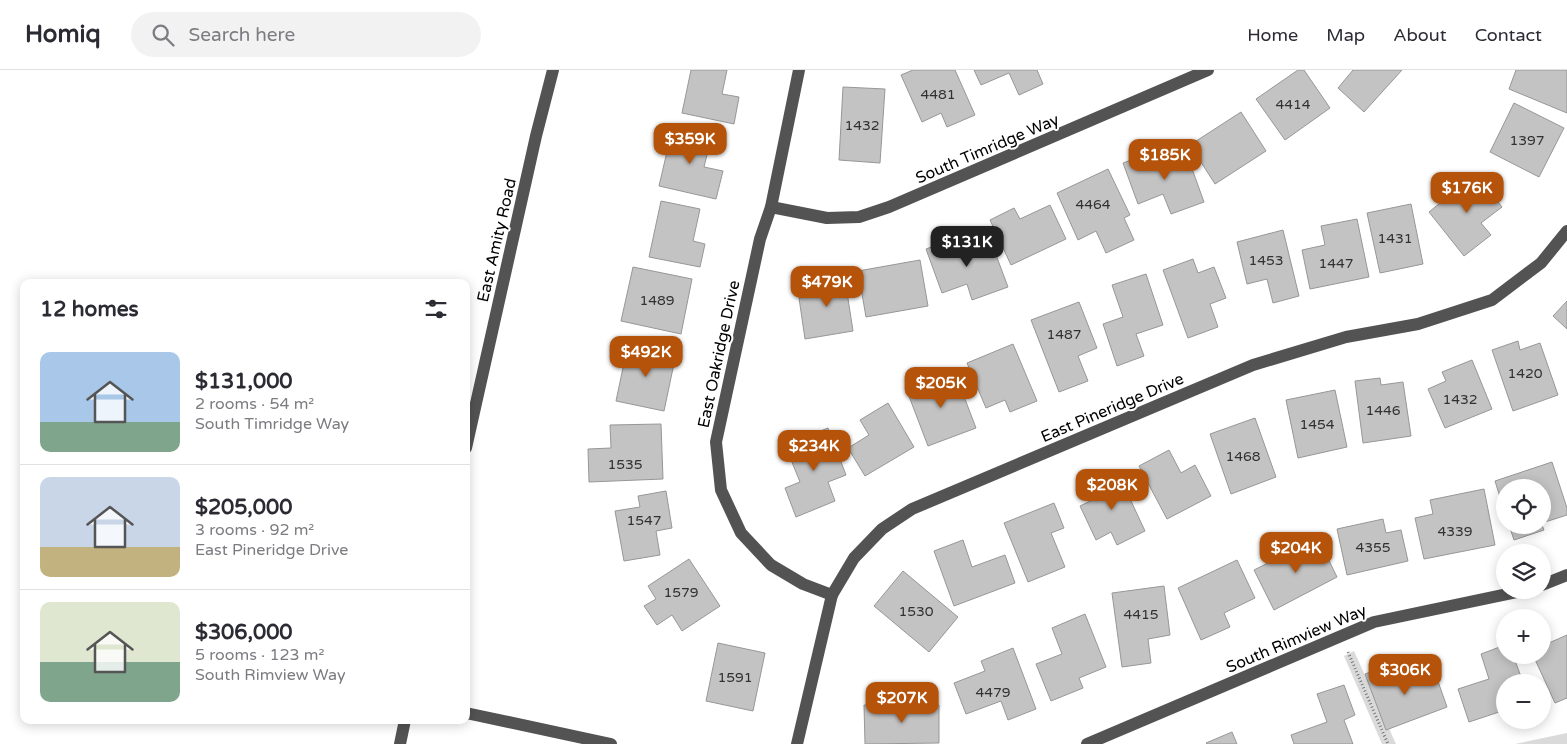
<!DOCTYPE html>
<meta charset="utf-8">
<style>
:root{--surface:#fff;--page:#f2f2f3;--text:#2b2b33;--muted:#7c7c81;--line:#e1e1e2;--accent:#b45309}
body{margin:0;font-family:"Varela Round",sans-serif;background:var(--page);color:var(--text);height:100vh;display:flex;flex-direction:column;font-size:19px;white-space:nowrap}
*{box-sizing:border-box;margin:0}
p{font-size:16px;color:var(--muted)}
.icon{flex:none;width:28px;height:28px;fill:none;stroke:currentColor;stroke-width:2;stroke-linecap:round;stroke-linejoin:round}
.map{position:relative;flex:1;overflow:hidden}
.panel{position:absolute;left:20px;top:209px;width:450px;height:445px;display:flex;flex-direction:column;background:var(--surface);border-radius:10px;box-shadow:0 2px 12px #0003}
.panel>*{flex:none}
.buttons{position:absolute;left:1496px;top:409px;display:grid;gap:10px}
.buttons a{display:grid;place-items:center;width:55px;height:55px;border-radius:50%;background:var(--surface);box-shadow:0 2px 12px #0003;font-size:25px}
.price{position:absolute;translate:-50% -42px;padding:0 11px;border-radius:10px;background:var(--accent);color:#fff;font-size:16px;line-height:32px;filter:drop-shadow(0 1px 2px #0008)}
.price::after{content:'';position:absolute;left:50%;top:30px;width:15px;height:11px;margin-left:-8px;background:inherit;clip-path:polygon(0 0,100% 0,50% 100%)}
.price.active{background:#222;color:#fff}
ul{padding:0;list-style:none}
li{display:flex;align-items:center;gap:15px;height:125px;padding:0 20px}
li+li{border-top:1px solid var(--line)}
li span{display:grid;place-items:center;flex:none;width:140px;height:100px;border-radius:10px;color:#555}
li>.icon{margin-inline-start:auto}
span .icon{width:60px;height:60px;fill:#fffc;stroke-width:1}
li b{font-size:21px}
h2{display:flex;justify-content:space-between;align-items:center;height:60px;padding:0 20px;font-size:21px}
header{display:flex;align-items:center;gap:30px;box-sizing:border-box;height:70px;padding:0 25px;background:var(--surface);border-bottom:1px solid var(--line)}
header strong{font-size:24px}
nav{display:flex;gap:28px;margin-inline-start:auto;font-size:18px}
.search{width:350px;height:45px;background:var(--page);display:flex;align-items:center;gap:12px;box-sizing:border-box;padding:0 18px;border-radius:28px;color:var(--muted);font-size:19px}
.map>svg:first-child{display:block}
.green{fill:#dadada}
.building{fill:#c3c3c3;stroke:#979797}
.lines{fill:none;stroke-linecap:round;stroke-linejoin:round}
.path{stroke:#757575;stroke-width:3;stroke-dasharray:1 2.5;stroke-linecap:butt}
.minor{stroke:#535353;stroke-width:12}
.labels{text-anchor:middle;stroke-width:4;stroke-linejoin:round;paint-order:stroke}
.number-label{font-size:14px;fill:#313131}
.street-label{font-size:16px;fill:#000;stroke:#fff}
</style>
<header>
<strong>Homiq</strong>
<div class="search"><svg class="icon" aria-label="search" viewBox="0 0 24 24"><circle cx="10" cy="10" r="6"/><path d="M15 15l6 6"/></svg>Search here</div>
<nav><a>Home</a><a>Map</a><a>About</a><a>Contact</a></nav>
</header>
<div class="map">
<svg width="1567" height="674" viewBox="0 0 1567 674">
<rect width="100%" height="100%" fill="#fff"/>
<g class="green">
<path d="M1354,581L1396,674H1382L1344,586Z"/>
<path d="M1567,663V674H1515Z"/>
</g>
<g class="building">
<path d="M691,0H727L722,24L739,27L734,54L682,43Z"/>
<path d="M913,0H955L975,45L947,57L941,43L922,52L901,5Z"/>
<path d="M974,0H1037L1043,14L1019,25L1009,3L981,15Z"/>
<path d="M1298,0H1304L1330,38L1285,70L1256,29Z"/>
<path d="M1353,0H1402L1364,42L1338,18Z"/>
<path d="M1516,0H1567V43L1509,19Z"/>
<path d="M843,17L885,19L880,93L839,90Z"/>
<path d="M1514,33L1564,58L1539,107L1490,82Z"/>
<path d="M1241,42L1266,81L1215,114L1190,75Z"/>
<path d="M673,56L712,65L704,97L723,101L716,129L659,116Z"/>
<path d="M1186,82L1204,132L1171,144L1163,124L1138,134L1123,93L1150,83L1154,94Z"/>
<path d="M1108,99L1130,145L1124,148L1134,170L1106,183L1096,161L1078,170L1057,123Z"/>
<path d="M1476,104L1502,137L1481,153L1491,165L1464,186L1429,142Z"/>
<path d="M661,131L700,139L693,171L705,174L700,197L649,187Z"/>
<path d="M1411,134L1423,194L1380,203L1367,143Z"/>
<path d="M1050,135L1066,169L1011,195L990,150L1014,138L1020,149Z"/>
<path d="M1357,149L1369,207L1310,219L1302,180L1325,175L1321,156Z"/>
<path d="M1283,160L1299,226L1273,233L1267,209L1247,214L1237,172Z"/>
<path d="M955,168L959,181L990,169L1008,217L972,230L967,214L942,223L926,179Z"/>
<path d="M1193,189L1198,203L1214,197L1226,228L1210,234L1218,257L1188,268L1163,200Z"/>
<path d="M920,190L928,236L866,247L858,201Z"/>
<path d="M633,197L692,209L681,264L621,251Z"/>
<path d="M844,203L853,261L805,269L799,228L816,226L813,207Z"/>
<path d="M1146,204L1163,255L1136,264L1144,286L1117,296L1103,254L1123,247L1112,215Z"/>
<path d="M1567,231V259L1553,246Z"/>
<path d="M1079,232L1097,278L1078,286L1088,311L1059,322L1031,250Z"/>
<path d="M1518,271L1520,280L1540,273L1558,325L1513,341L1492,280Z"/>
<path d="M628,274L676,284L664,341L616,331Z"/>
<path d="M1013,274L1037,331L1010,342L1005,330L986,338L967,293Z"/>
<path d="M1472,290L1492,339L1445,358L1428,319L1446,311L1442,302Z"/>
<path d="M955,303L976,358L928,376L907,321Z"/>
<path d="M1380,308L1381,315L1403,312L1411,366L1363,373L1355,311Z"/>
<path d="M1335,320L1347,377L1298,388L1286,330Z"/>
<path d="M888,333L914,377L865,406L848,378L869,365L860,350Z"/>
<path d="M1255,348L1276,407L1231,424L1210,364Z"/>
<path d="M661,354L663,409L589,412L588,379L611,378L610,355Z"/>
<path d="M828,358L846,405L828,412L835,431L796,447L785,418L800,412L785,375Z"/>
<path d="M1169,380L1181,403L1195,395L1211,426L1167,449L1139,396Z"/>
<path d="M1552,392L1567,438V445L1542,453V418H1505V443L1495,411Z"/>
<path d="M1117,401L1145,461L1117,475L1111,462L1096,470L1080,436L1099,427L1093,413Z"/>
<path d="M1484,419L1495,475L1424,489L1415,448L1433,444L1430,430Z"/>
<path d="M666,421L672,458L656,461L660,485L624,491L615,441L640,437L638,426Z"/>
<path d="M1054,433L1064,458L1051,463L1065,497L1028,512L1004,453Z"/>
<path d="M1383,449L1386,463L1401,460L1408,491L1347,505L1337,459Z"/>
<path d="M1509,455H1542L1544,460L1514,470Z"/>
<path d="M1318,468L1337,507L1274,540L1254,500Z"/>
<path d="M963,470L972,497L1005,485L1015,513L954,536L934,481Z"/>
<path d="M689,489L720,536L682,561L672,545L657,555L644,536L656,529L648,516Z"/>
<path d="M1237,490L1255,528L1224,543L1230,557L1201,570L1178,518Z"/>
<path d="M903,501L958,547L929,582L874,536Z"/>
<path d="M1164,516L1170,565L1148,569L1151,593L1122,597L1112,523Z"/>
<path d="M1085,544L1106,597L1079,608L1083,618L1051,631L1036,594L1062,584L1052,558Z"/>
<path d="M1567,565V628L1555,633L1533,585H1542V576Z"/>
<path d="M718,573L765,583L753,641L706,631Z"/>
<path d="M1505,575V585H1513L1523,612H1505V640L1469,652L1458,619L1489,609L1481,584Z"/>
<path d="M1013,578L1036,639L1008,650L1001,631L966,644L954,613L985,601L981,591Z"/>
<path d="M1392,594L1399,613L1434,600L1447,637L1386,660L1365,604Z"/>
<path d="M1344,615L1355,645L1344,650L1353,674H1294L1291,665L1327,652L1317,624Z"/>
<path d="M864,635H939V673L865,674Z"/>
<path d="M1232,662L1237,674H1207L1206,673Z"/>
</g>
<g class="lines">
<path class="path" d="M1348,582L1388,674"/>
<g class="minor">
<path d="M799,0L771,137L760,169L716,372L721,420L741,463L771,495L803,514L832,525"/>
<path d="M771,137L827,148L859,147L889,137L1208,0"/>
<path d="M466,378L536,66L553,0"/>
<path d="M1542,515L1567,505"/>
<path d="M466,643L611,674"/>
<path d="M400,674L405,650"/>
<path d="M797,674L832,525L854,488L882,459L912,439L1253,295L1346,267L1418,254L1492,230L1541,193L1567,161"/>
<path d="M1087,674L1374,552L1526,520"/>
</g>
</g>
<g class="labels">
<g class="number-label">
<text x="938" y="29">4481</text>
<text x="1293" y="39">4414</text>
<text x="862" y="60">1432</text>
<text x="1527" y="75">1397</text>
<text x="1093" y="139">4464</text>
<text x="1395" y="173">1431</text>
<text x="1266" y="195">1453</text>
<text x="1336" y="198">1447</text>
<text x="657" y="235">1489</text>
<text x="1064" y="269">1487</text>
<text x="1525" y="308">1420</text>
<text x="1460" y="334">1432</text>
<text x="1383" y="345">1446</text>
<text x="1317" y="359">1454</text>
<text x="1243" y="391">1468</text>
<text x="625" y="399">1535</text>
<text x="644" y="455">1547</text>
<text x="1455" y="466">4339</text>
<text x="1373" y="482">4355</text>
<text x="681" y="527">1579</text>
<text x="916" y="546">1530</text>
<text x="1141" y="549">4415</text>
<text x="735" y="612">1591</text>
<text x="993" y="627">4479</text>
</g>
<g class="street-label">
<text transform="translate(987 78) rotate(-23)" y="6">South Timridge Way</text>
<text transform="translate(496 170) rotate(-77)" y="6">East Amity Road</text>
<text transform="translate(718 284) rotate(-78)" y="6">East Oakridge Drive</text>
<text transform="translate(1112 337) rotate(-23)" y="6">East Pineridge Drive</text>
<text transform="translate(1296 568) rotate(-23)" y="6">South Rimview Way</text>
</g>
</g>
</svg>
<div class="buttons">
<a><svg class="icon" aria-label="locate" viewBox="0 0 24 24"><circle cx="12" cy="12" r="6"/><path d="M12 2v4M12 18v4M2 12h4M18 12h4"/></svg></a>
<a><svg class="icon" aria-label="layers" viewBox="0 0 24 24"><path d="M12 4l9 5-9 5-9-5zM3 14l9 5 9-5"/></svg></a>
<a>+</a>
<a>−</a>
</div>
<b class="price" style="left:690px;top:95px">$359K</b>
<b class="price" style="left:1165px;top:111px">$185K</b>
<b class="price" style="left:1467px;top:144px">$176K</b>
<b class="price active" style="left:967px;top:198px">$131K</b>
<b class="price" style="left:827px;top:238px">$479K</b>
<b class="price" style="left:646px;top:308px">$492K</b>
<b class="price" style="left:941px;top:339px">$205K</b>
<b class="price" style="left:814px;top:402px">$234K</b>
<b class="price" style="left:1112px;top:441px">$208K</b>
<b class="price" style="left:1296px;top:504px">$204K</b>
<b class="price" style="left:1405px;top:626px">$306K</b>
<b class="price" style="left:902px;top:654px">$207K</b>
<section class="panel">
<h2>12 homes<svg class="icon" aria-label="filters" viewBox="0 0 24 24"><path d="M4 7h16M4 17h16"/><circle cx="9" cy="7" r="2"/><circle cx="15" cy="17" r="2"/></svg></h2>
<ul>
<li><span style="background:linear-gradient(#a9c7e8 70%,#7fa58c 0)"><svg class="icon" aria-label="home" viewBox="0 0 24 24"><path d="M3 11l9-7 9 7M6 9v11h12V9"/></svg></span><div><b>$131,000</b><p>2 rooms · 54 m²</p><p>South Timridge Way</p></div></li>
<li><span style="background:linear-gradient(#c9d6e8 70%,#c2b280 0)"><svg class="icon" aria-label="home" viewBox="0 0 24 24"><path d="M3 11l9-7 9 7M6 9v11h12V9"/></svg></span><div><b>$205,000</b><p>3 rooms · 92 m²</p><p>East Pineridge Drive</p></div></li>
<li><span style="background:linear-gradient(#dfe7d0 60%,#7fa58c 0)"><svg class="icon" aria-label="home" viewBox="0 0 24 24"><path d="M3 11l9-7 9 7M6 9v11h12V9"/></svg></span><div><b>$306,000</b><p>5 rooms · 123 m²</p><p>South Rimview Way</p></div></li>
</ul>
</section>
</div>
